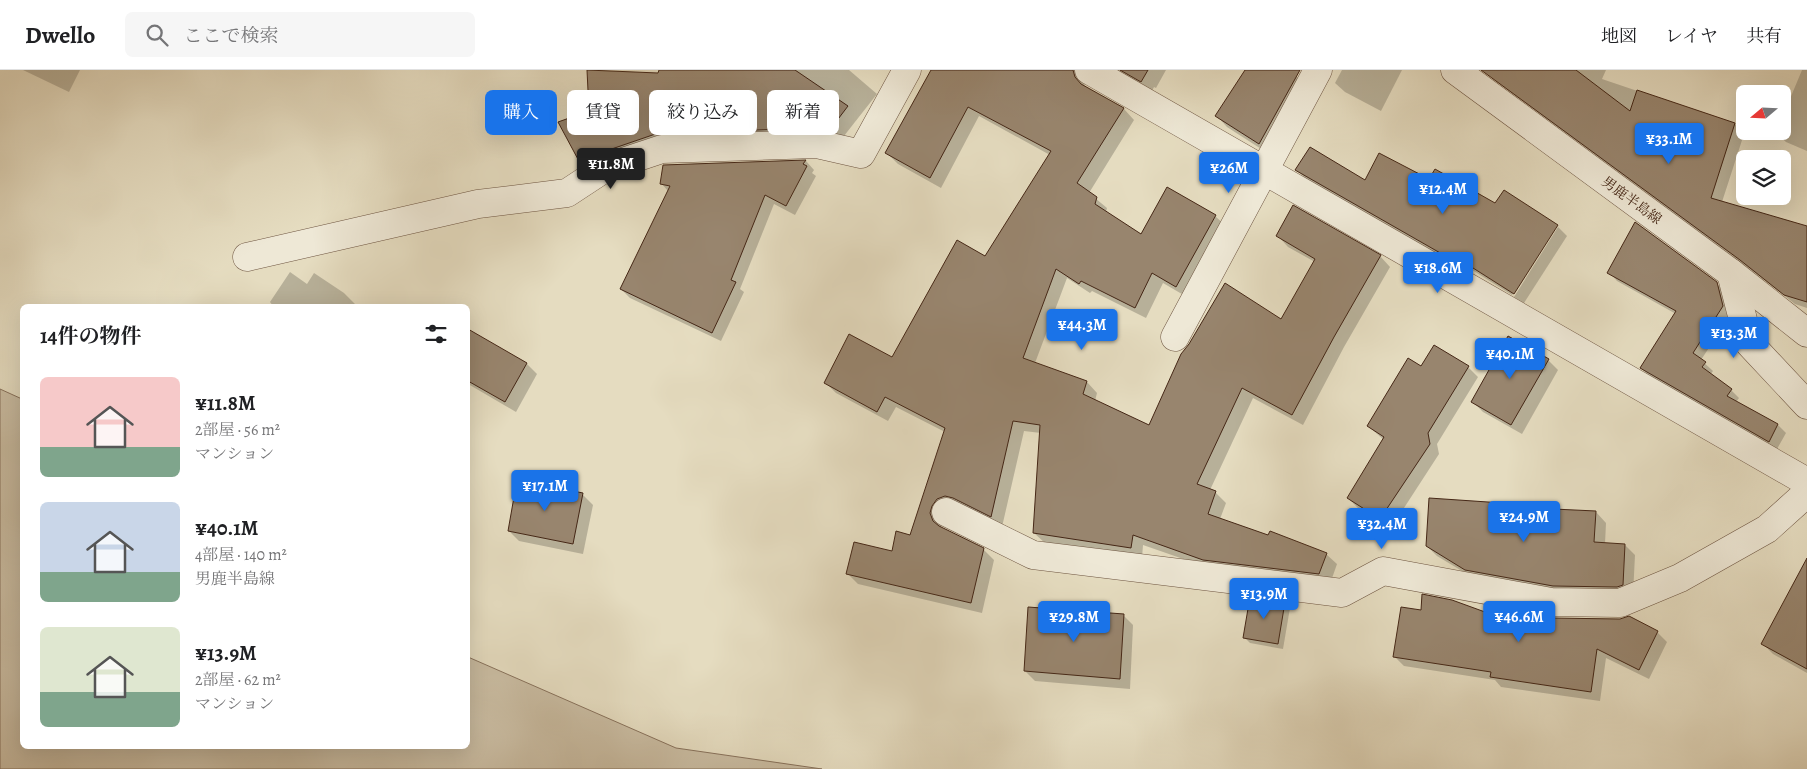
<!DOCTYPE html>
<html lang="ja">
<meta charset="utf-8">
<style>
:root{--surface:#fff;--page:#f6f6f6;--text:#202124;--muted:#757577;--line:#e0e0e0;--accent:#1a73e8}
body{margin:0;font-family:Alegreya,"Noto Serif JP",serif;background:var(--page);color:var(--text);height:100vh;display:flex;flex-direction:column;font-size:19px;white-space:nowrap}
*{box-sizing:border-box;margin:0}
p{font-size:16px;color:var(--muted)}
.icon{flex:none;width:28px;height:28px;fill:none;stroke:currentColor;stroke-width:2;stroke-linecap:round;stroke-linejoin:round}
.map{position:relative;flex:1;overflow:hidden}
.drawer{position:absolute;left:20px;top:234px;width:450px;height:445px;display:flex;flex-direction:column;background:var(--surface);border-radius:8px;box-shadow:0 5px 20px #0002}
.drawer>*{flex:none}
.banner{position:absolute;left:485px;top:20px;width:475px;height:45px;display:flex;gap:10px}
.needle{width:32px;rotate:251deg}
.controls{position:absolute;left:1736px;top:15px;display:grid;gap:10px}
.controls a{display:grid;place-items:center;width:55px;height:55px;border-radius:8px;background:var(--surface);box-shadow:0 5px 20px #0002;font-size:25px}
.price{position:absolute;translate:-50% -42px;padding:0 11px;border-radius:5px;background:var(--accent);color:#fff;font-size:16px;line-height:32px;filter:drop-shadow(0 1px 2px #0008)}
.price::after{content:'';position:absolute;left:50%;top:30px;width:15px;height:11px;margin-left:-8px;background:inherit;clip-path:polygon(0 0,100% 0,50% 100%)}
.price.on{background:#222;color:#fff}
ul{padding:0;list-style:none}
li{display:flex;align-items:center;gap:15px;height:125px;padding:0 20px}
li span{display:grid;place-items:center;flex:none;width:140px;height:100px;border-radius:8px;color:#555}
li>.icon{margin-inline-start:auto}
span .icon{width:60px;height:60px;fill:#fffc;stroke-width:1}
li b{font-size:21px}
h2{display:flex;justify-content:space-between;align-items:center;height:60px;padding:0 20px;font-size:21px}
.tag{padding:0 18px;border-radius:8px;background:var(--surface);box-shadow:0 5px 20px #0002;font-size:18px;line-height:45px}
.tag.on{background:var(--accent);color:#fff}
header{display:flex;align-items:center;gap:30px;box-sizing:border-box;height:70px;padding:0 25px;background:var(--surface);border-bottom:1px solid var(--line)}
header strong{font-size:24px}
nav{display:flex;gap:28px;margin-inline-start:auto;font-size:18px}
.search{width:350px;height:45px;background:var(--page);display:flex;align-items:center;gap:12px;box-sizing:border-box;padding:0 18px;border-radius:8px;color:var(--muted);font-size:19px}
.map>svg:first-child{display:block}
.green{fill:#cabda3;stroke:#88725c}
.shadow{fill:#0003}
.building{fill:#98856e;stroke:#452716}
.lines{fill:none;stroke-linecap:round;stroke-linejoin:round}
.minor-casing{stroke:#6d5440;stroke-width:29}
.minor{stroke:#eee8d6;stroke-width:28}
.labels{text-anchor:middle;stroke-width:4;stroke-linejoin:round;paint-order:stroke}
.street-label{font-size:14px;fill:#452716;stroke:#eee8d6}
</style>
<header>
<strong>Dwello</strong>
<div class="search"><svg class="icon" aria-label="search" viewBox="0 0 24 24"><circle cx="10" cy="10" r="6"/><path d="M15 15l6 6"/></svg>ここで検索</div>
<nav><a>地図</a><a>レイヤ</a><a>共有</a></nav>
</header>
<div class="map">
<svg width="1807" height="699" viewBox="0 0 1807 699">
<rect width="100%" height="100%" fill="#e5dcc0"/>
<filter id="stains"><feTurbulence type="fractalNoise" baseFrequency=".004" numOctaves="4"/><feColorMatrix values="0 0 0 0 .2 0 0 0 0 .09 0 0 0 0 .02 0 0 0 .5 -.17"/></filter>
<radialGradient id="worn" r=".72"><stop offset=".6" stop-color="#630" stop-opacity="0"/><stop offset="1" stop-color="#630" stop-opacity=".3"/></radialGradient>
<path class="green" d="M0,319L22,329V676H468V587L676,678L822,699H0Z"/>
<g class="shadow">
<path d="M23,0H80L69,22Z"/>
<path d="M660,0H849L877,24L840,71H679L592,104L581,92L590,42L659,5Z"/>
<path d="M932,0H1089L1084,12L1085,17L1124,39L1134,50L1089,123L1107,138L1106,142L1142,166L1215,146L1226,156L1187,227L1163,213L1146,248L1092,221L1090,223L1067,208L1035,293L1087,312L1097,323L1095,331L1149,357L1282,251L1315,192L1288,177L1278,166L1380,186L1390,197L1344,277L1303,355L1253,328L1210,420L1215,422L1226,433L1220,449L1326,484L1337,494L1330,514L1215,500L1143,475L1142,488L1045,473L1034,463L1041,363L1024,361L1002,457L942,446L941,455L942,459L983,479L994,490L982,543L858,514L848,504L892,482L911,466L945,362L896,337L888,351L836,323L825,312L893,289L985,187L1050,85L979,46L941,118L898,94L887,83Z"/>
<path d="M1114,0H1166L1156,18L1154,17L1152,21Z"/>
<path d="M1247,0H1286L1297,7L1307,17L1269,84L1227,57L1217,46Z"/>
<path d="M1342,0H1402L1381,41L1345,22L1335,13Z"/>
<path d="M1487,0H1606L1602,9L1735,54L1744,64L1722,132L1807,158V238L1795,234L1751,200L1495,11L1486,2Z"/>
<path d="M1802,0H1807V81L1786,72L1776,63L1777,61H1782V48Z"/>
<path d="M806,91L814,100L812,103L816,106L795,145L774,134L740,219L744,222L721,271L630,228L621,219L668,121L661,113L664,96Z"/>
<path d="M1297,100L1366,111H1430L1496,134L1504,122L1558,157H1556L1512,225L1461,193L1459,197L1307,110Z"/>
<path d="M1558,157L1567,166L1524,233L1514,227Z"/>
<path d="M290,202L307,214L314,203L344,223L355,234L353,236H273L270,232Z"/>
<path d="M1609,202L1716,213L1725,222L1731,244L1701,290L1713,301L1710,305L1731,320L1739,328L1736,332L1778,355L1786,363L1777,379L1649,306L1641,298L1676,244L1617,211Z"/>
<path d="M468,260L527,294L537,304L516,342L468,314Z"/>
<path d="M1548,290L1558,300L1522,364L1483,342L1473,332Z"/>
<path d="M1468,297L1478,307L1437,374L1439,384L1391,458L1358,438L1348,428L1384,370L1368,356L1422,298Z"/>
<path d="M582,424L593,435L583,484L519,471L509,461Z"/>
<path d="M1532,437L1534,439L1596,442L1606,453L1605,474L1625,475L1635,485L1633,525L1628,527L1477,510L1437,486L1427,476Z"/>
<path d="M1807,491V603L1773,584L1763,574Z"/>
<path d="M1285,533L1290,538L1283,579L1250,573L1245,568Z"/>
<path d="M1123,545L1133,555L1130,619L1035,611L1025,601Z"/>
<path d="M1629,548L1658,563L1667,572L1649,609L1606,588L1600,631L1501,617L1495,610L1404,596L1394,586L1508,552L1551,549L1620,550Z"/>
</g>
<g class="building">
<path d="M587,0L658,3L659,0H795L848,36L829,61L816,58L670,63V59L600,83L580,93L558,52L589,41Z"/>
<path d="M931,0H1073L1075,7L1081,14L1124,38L1077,113L1097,127L1095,134L1141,164L1167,117L1216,145L1176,217L1152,203L1135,238L1081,211L1079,214L1056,199L1023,288L1087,311L1083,324L1149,355L1181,284L1189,274L1225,213L1281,249L1315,189L1276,166L1293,135L1381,185L1334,267L1292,345L1242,318L1197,414L1216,421L1208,444L1268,465L1270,461L1327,483L1319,504L1203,490L1133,465L1131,478L1033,463L1040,355L1013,351L991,447L953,428L945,426L937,429L932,436L930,443L933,451L939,456L984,478L971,533L846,504L854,472L892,481L896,461L910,465L945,358L885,327L877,342L824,313L849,264L892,287L957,170L985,186L1051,81L968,37L930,108L885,83Z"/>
<path d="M1120,0H1148L1141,12Z"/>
<path d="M1245,0H1300L1259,74L1215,46Z"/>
<path d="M1481,0H1576L1630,41L1637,20L1735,53L1711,128L1807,156V232L1784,225L1740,190Z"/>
<path d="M1310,77L1365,110L1379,83L1429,109L1435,99L1495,133L1504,120L1558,155L1514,224L1451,184L1449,188L1295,100Z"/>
<path d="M806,90L803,94L807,96L786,136L765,125L731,210L736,212L712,263L620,219L670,116L660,114L663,95Z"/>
<path d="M1635,152L1717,212L1723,236L1693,283L1706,292L1702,297L1732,319L1727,326L1778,354L1769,372L1640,298L1676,241L1607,203Z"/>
<path d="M468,259L527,293L505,332L468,311Z"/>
<path d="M1508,266L1549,289L1511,355L1471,332Z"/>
<path d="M1434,275L1469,296L1428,363L1430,374L1380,449L1347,428L1384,367L1367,356L1408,288L1421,296Z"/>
<path d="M517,410L583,423L573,474L508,461Z"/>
<path d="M1429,428L1532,435V438L1596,441L1594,472L1625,474L1623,515L1617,517L1553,516L1465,500L1426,476Z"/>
<path d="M1807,488V599L1761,574Z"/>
<path d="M1422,524L1452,530L1507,550L1512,541L1551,548L1620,549L1629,546L1658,561L1639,600L1597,579L1591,622L1490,607L1491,602L1393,587L1401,537L1421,540Z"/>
<path d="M1250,527L1285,532L1278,574L1243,568Z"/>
<path d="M1028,537L1124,544L1120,609L1024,601Z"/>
</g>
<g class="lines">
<g class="minor-casing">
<g id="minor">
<path d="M1089,0L1807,412"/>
<path d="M1455,0L1731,203L1807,263"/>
<path d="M247,187L478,134L567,123L605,98L662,79L817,74L861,84L907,0"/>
<path d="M1731,203L1749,273L1807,335"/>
<path d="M1175,267L1318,0"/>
<path d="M946,442L1033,485L1342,523L1383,501L1551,532L1620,533L1680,508L1767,459L1807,423"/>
</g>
</g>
<use href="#minor" class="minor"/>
</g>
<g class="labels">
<g class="street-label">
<text transform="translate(1632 130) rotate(36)" y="5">男鹿半島線</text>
</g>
</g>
<rect width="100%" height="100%" filter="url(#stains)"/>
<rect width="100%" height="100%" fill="url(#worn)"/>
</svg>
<div class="controls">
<a><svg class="needle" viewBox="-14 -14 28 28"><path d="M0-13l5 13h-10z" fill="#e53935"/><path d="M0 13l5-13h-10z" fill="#757577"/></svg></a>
<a><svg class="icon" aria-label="layers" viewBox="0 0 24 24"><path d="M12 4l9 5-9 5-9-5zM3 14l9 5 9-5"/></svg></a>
</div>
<b class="price" style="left:1669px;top:95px">¥33.1M</b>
<b class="price on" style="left:611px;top:120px">¥11.8M</b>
<b class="price" style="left:1229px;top:124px">¥26M</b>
<b class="price" style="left:1443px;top:145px">¥12.4M</b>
<b class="price" style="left:1438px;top:224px">¥18.6M</b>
<b class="price" style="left:1082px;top:281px">¥44.3M</b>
<b class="price" style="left:1734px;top:289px">¥13.3M</b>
<b class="price" style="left:1510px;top:310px">¥40.1M</b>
<b class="price" style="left:545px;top:442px">¥17.1M</b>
<b class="price" style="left:1524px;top:473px">¥24.9M</b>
<b class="price" style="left:1382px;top:480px">¥32.4M</b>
<b class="price" style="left:1264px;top:550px">¥13.9M</b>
<b class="price" style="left:1074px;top:573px">¥29.8M</b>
<b class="price" style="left:1519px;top:573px">¥46.6M</b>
<div class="banner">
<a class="tag on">購入</a>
<a class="tag">賃貸</a>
<a class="tag">絞り込み</a>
<a class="tag">新着</a>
</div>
<section class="drawer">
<h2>14件の物件<svg class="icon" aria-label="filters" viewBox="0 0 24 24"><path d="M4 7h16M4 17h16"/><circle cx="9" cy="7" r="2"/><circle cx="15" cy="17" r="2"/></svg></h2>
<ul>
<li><span style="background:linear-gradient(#f6c9c9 70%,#7fa58c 0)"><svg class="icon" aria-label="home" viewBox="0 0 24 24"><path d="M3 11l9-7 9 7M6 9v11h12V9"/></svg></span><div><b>¥11.8M</b><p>2部屋 · 56 m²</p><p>マンション</p></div></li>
<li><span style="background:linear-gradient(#c9d6e8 70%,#7fa58c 0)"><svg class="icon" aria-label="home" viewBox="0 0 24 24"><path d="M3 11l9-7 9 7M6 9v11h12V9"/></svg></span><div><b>¥40.1M</b><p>4部屋 · 140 m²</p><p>男鹿半島線</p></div></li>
<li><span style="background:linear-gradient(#dfe7d0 65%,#7fa58c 0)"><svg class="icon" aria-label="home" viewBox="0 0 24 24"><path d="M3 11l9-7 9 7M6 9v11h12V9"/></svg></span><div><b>¥13.9M</b><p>2部屋 · 62 m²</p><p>マンション</p></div></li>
</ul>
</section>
</div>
